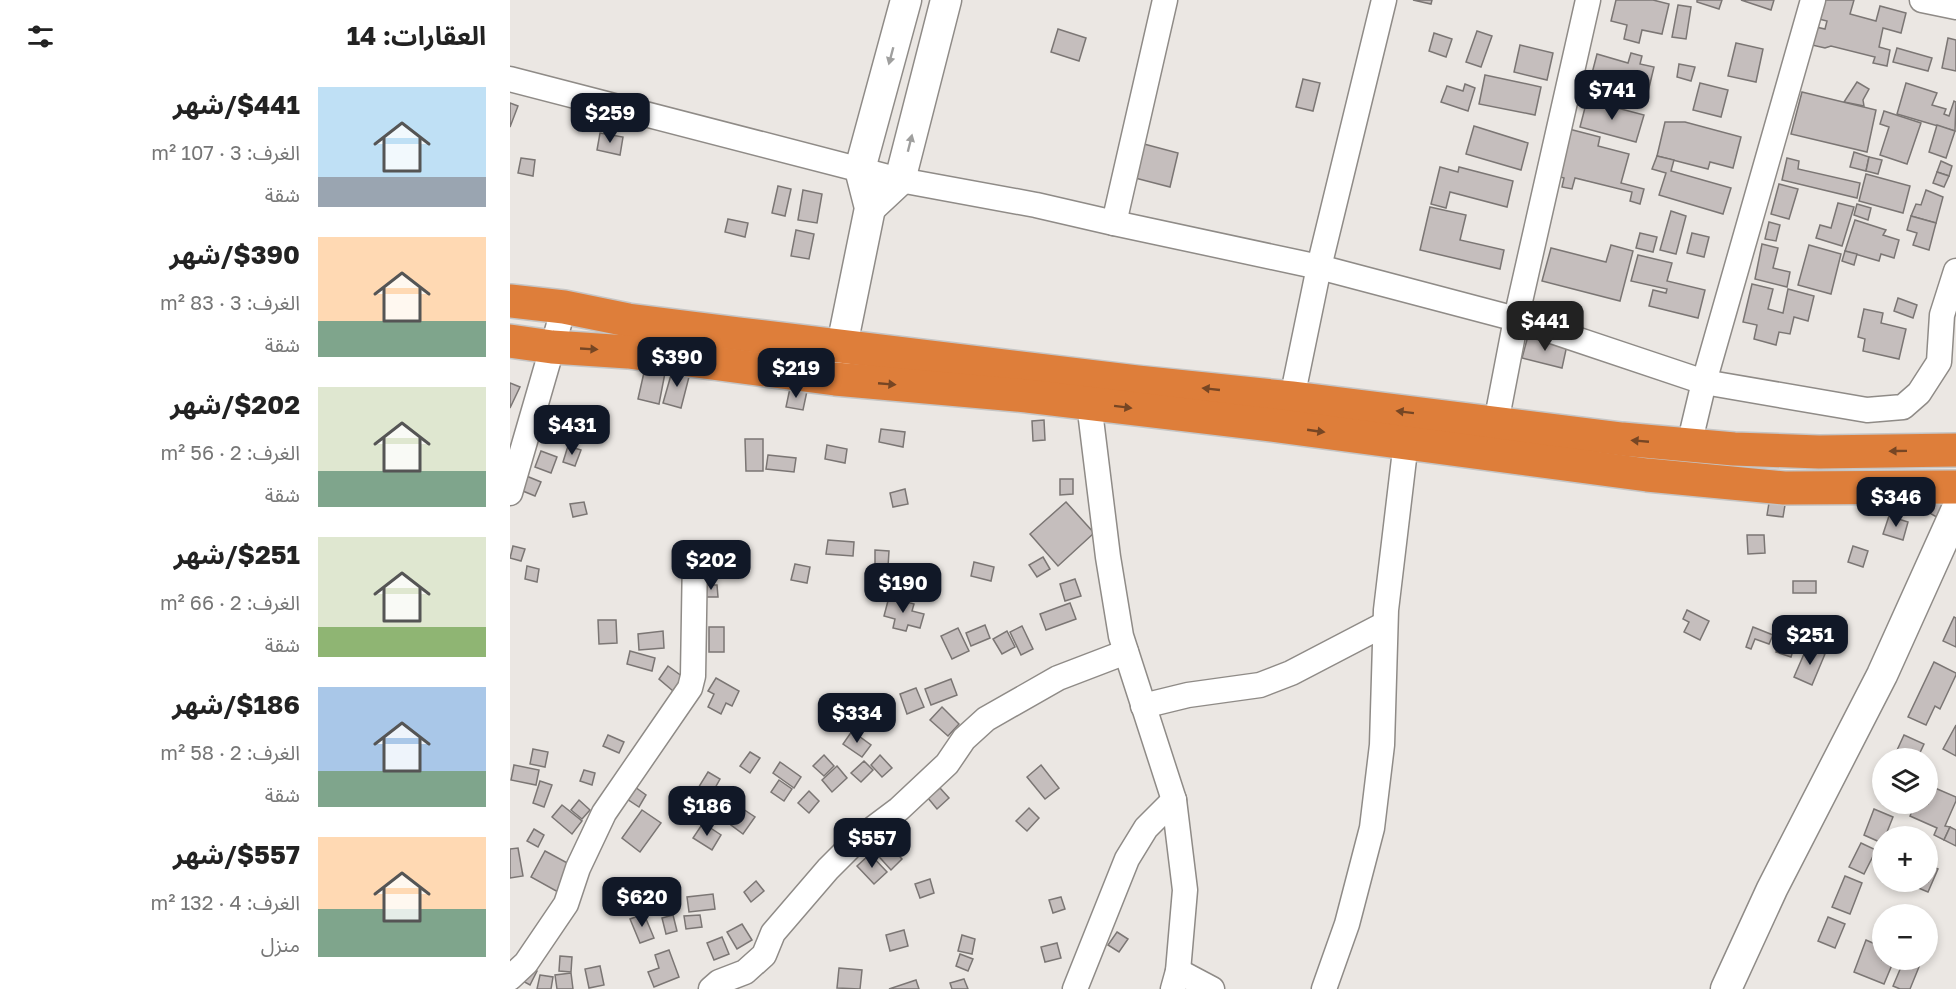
<!DOCTYPE html>
<html lang="ar">
<meta charset="utf-8">
<style>
:root{--surface:#fff;--page:#f6f6f6;--text:#222;--muted:#767676;--accent:#111827}
body{margin:0;font-family:"Golos Text","Noto Sans Arabic",sans-serif;background:var(--page);color:var(--text);direction:rtl;height:100vh;display:flex;flex-direction:column;font-size:22px;white-space:nowrap}
*{box-sizing:border-box;margin:0}
p{font-size:20px;color:var(--muted)}
.icon{flex:none;width:33px;height:33px;fill:none;stroke:currentColor;stroke-width:2;stroke-linecap:round;stroke-linejoin:round}
.map{position:relative;flex:1;overflow:hidden;direction:ltr}
.sheet{display:flex;flex-direction:column;background:var(--surface);width:510px}
.sheet>*{flex:none}
.fabs{position:absolute;left:1362px;top:748px;display:grid;gap:12px}
.fabs a{display:grid;place-items:center;width:66px;height:66px;border-radius:50%;background:var(--surface);box-shadow:0 3px 9px #0003;font-size:30px}
.price{position:absolute;translate:-50% -51px;padding:0 14px;border-radius:12px;background:var(--accent);color:#fff;font-size:20px;line-height:39px;filter:drop-shadow(0 2px 3px #0008)}
.price::after{content:'';position:absolute;left:50%;top:36px;width:18px;height:14px;margin-left:-9px;background:inherit;clip-path:polygon(0 0,100% 0,50% 100%)}
.price.selected{background:#222;color:#fff}
ul{padding:0;list-style:none}
li{display:flex;align-items:center;gap:18px;height:150px;padding:0 24px}
li span{display:grid;place-items:center;flex:none;width:168px;height:120px;border-radius:0px;color:#555}
li>.icon{margin-inline-start:auto}
span .icon{width:72px;height:72px;fill:#fffc;stroke-width:1}
li b{font-size:26px}
h2{display:flex;justify-content:space-between;align-items:center;height:72px;padding:0 24px;font-size:26px}
main{display:flex;flex:1;min-height:0}
.map>svg:first-child{display:block}
.building{fill:#c5bebd;stroke:#7b7674;stroke-width:1.5}
.lines{fill:none;stroke-linecap:round;stroke-linejoin:round}
.minor-casing{stroke:#8f8b87;stroke-width:27}
.tertiary-casing{stroke:#8f8b87;stroke-width:33}
.trunk-casing{stroke:#c5c5c5;stroke-width:36}
.minor{stroke:#fff;stroke-width:24}
.tertiary{stroke:#fff;stroke-width:30}
.trunk{stroke:#de7e3a;stroke-width:33}
.oneway{fill:#9f9f9e}
.oneway2{fill:#764624}
</style>
<main>
<div class="map">
<svg width="1446" height="989" viewBox="0 0 1446 989">
<rect width="100%" height="100%" fill="#ebe7e3"/>
<g class="building">
<path d="M903,0H922L921,4Z"/>
<path d="M1106,0H1143L1159,4L1152,34L1132,30L1129,43L1114,39L1117,25L1101,21Z"/>
<path d="M1187,0H1212L1209,9L1187,2Z"/>
<path d="M1231,0H1264L1261,10Z"/>
<path d="M1309,0H1344L1340,14L1366,21L1370,6L1396,13L1391,33L1373,28L1369,47L1380,50L1377,66L1363,63L1365,57L1321,46L1315,48L1302,45L1306,27L1315,29L1317,21L1305,18Z"/>
<path d="M1168,5L1181,7L1176,39L1162,37Z"/>
<path d="M548,29L576,38L569,61L541,52Z"/>
<path d="M967,31L982,36L971,67L956,62Z"/>
<path d="M924,33L942,39L936,57L919,51Z"/>
<path d="M1438,38L1446,40V71L1432,68Z"/>
<path d="M1226,43L1253,49L1246,82L1218,76Z"/>
<path d="M1010,45L1043,53L1037,80L1004,72Z"/>
<path d="M1387,48L1422,58L1418,71L1383,62Z"/>
<path d="M1121,53L1132,56L1130,64L1144,67L1137,96L1080,81L1087,54L1118,63Z"/>
<path d="M1169,64L1185,67L1181,81L1167,77Z"/>
<path d="M975,75L1031,87L1025,115L969,104Z"/>
<path d="M793,79L810,83L803,111L786,107Z"/>
<path d="M1347,82L1359,89L1353,100L1354,106L1334,102Z"/>
<path d="M1190,83L1218,90L1211,117L1183,110Z"/>
<path d="M1396,83L1427,93L1422,105L1436,109L1434,114L1439,116L1444,101L1446,102L1445,131L1387,114Z"/>
<path d="M955,84L965,88L958,111L931,102L937,86L953,91Z"/>
<path d="M1292,92L1366,110L1357,152L1281,134Z"/>
<path d="M1077,100L1134,115L1126,142L1070,127Z"/>
<path d="M0,103L8,106L0,127Z"/>
<path d="M1374,111L1411,123L1397,164L1370,155L1379,127L1370,124Z"/>
<path d="M1155,122H1175L1231,137L1223,168L1200,162L1198,169L1147,156Z"/>
<path d="M1427,125L1445,131L1436,158L1419,152Z"/>
<path d="M964,126L1018,143L1011,170L956,154Z"/>
<path d="M1059,129L1090,137L1088,146L1119,154L1111,183L1134,189L1130,204L1120,201L1122,192L1065,178L1062,189L1052,187L1054,178L1047,176Z"/>
<path d="M90,133L113,137L110,155L87,150Z"/>
<path d="M634,144L668,153L660,187L625,178Z"/>
<path d="M1344,152L1359,157L1356,171L1340,167Z"/>
<path d="M1147,156L1164,160L1161,171L1221,188L1213,214L1149,195L1156,173L1142,169Z"/>
<path d="M1359,157L1372,160L1368,174L1356,171Z"/>
<path d="M11,158L25,160L23,176L8,173Z"/>
<path d="M1277,158L1289,161L1288,169L1350,183L1347,198L1272,180Z"/>
<path d="M1431,161L1442,166L1439,176L1427,172Z"/>
<path d="M930,167L948,172L949,167L1003,181L997,207L940,192L936,208L921,204Z"/>
<path d="M1427,172L1439,176L1434,187L1423,183Z"/>
<path d="M1356,174L1400,186L1393,213L1349,201Z"/>
<path d="M1269,184L1288,189L1279,219L1261,214Z"/>
<path d="M268,186L281,189L275,216L262,213Z"/>
<path d="M293,190L312,194L307,223L288,220Z"/>
<path d="M1416,190L1433,197L1426,223L1401,216L1406,204L1411,205Z"/>
<path d="M1328,203L1344,207L1332,246L1306,238L1310,225L1321,228Z"/>
<path d="M1347,204L1361,208L1358,220L1344,215Z"/>
<path d="M920,207L956,215L950,240L994,250L990,269L910,250Z"/>
<path d="M1161,211L1176,216L1166,254L1150,250Z"/>
<path d="M1401,216L1426,223L1419,250L1403,245L1407,233L1397,230Z"/>
<path d="M218,219L238,223L235,237L215,232Z"/>
<path d="M1345,220L1376,230L1373,235L1389,240L1384,258L1371,254L1369,261L1335,251Z"/>
<path d="M1259,222L1270,225L1266,241L1255,239Z"/>
<path d="M286,230L304,234L299,259L281,256Z"/>
<path d="M1130,233L1147,237L1143,252L1126,248Z"/>
<path d="M1182,233L1199,237L1194,257L1177,253Z"/>
<path d="M1252,244L1268,248L1263,268L1280,272L1277,287L1245,279Z"/>
<path d="M1101,245L1123,251L1110,301L1032,281L1041,248L1096,262Z"/>
<path d="M1299,245L1331,254L1321,294L1288,285Z"/>
<path d="M1335,251L1347,254L1344,265L1332,261Z"/>
<path d="M1128,255L1162,263L1157,281L1195,290L1188,318L1139,306L1143,290L1156,293L1157,289L1121,281Z"/>
<path d="M1242,284L1263,289L1258,309L1273,313L1278,289L1304,296L1298,321L1284,317L1280,334L1269,332L1266,345L1244,339L1247,325L1233,322Z"/>
<path d="M1388,298L1407,305L1403,318L1384,311Z"/>
<path d="M1354,309L1373,313L1371,323L1396,329L1389,359L1353,351L1355,339L1348,337Z"/>
<path d="M1018,336L1057,345L1052,368L1012,358Z"/>
<path d="M135,368L155,373L149,404L128,399Z"/>
<path d="M163,368L180,373L171,408L153,403Z"/>
<path d="M0,383L10,387L0,408Z"/>
<path d="M280,388L297,391L293,410L276,407Z"/>
<path d="M534,420L535,440L523,441L522,421Z"/>
<path d="M371,429L395,432L393,447L369,442Z"/>
<path d="M235,439H253V471H236Z"/>
<path d="M317,445L337,449L335,463L315,459Z"/>
<path d="M58,446L71,450L65,466L53,462Z"/>
<path d="M31,451L47,457L41,473L25,467Z"/>
<path d="M258,455L286,458L284,472L256,469Z"/>
<path d="M14,475L31,482L25,496L8,489Z"/>
<path d="M550,479H563V494L550,495Z"/>
<path d="M395,489L398,504L383,507L380,493Z"/>
<path d="M1423,492L1441,502L1432,520L1414,510Z"/>
<path d="M1260,497L1276,499L1273,517L1257,515Z"/>
<path d="M74,502L77,514L63,517L60,504Z"/>
<path d="M556,502L584,533L548,566L520,534Z"/>
<path d="M1379,516L1398,522L1393,540L1373,534Z"/>
<path d="M1237,535H1254L1255,553L1238,554Z"/>
<path d="M318,540L344,542L343,556L316,554Z"/>
<path d="M3,546L15,549L11,561L0,558Z"/>
<path d="M1343,546L1358,551L1353,567L1338,562Z"/>
<path d="M365,550L379,551L378,567H365Z"/>
<rect x="219" y="552" width="16" height="16"/>
<path d="M533,557L540,569L527,577L519,565Z"/>
<path d="M464,562L484,567L481,581L461,576Z"/>
<path d="M285,564L300,567L297,583L281,580Z"/>
<path d="M17,566L29,569L27,582L15,579Z"/>
<path d="M565,579L571,596L555,601L550,584Z"/>
<rect x="1283" y="581" width="23" height="12"/>
<path d="M195,585H207L208,597H195Z"/>
<path d="M379,597L404,604L402,611L414,614L410,628L398,625L396,631L383,628L385,619L374,616Z"/>
<path d="M560,603L566,619L536,630L530,614Z"/>
<path d="M1177,610L1199,621L1190,640L1174,632L1179,622L1173,619Z"/>
<path d="M1444,617L1446,618V647L1433,641Z"/>
<path d="M88,620H106L107,643L89,644Z"/>
<path d="M475,625L480,638L461,646L456,633Z"/>
<path d="M512,626L523,649L511,655L500,632Z"/>
<rect x="199" y="627" width="15" height="25"/>
<path d="M1243,627L1263,635L1259,644L1245,639L1241,649L1236,647Z"/>
<path d="M448,628L459,651L442,659L431,636Z"/>
<path d="M153,631L154,648L129,650L128,634Z"/>
<path d="M497,631L505,647L492,654L483,639Z"/>
<path d="M1273,631L1288,635L1281,657L1266,652Z"/>
<path d="M1297,647L1315,654L1302,685L1284,677Z"/>
<path d="M120,651L145,658L142,671L117,664Z"/>
<path d="M1424,662L1446,673V675L1430,709L1425,706L1416,725L1398,717Z"/>
<path d="M158,666L173,677L163,691L149,679Z"/>
<path d="M206,678L229,691L222,706L216,703L211,714L198,707L204,694L198,691Z"/>
<path d="M441,679L447,695L421,705L415,689Z"/>
<path d="M406,688L414,707L397,714L390,694Z"/>
<path d="M432,707L449,724L438,736L420,720Z"/>
<path d="M1446,725V756L1433,749Z"/>
<path d="M342,731L361,745L352,757L333,744Z"/>
<path d="M98,735L114,742L109,753L93,746Z"/>
<path d="M1394,735L1414,744L1407,759H1383Z"/>
<path d="M23,749L38,752L35,767L20,764Z"/>
<path d="M240,752L250,758L240,773L230,766Z"/>
<path d="M314,755L324,766L314,776L303,766Z"/>
<path d="M370,755L382,768L372,777L361,765Z"/>
<path d="M354,761L363,770L351,782L341,773Z"/>
<path d="M270,762L291,777L284,788L263,773Z"/>
<path d="M4,765L29,770L26,785L1,780Z"/>
<path d="M531,765L549,788L535,799L517,777Z"/>
<path d="M327,766L337,778L322,792L312,780Z"/>
<path d="M74,770L85,773L82,785L70,781Z"/>
<path d="M198,772L210,779L195,806L182,798Z"/>
<path d="M269,780L282,789L274,801L261,792Z"/>
<path d="M30,781L42,785L34,807L23,803Z"/>
<path d="M1418,785L1446,797V801L1435,826L1440,827L1434,840L1424,835L1427,828L1400,816L1405,804H1418Z"/>
<path d="M125,787L136,795L129,807L117,799Z"/>
<path d="M430,788L439,798L427,809L418,798Z"/>
<path d="M299,791L309,801L299,813L288,803Z"/>
<path d="M69,800L80,810L72,819L61,810Z"/>
<path d="M52,805L72,821L62,834L42,817Z"/>
<path d="M519,808L529,818L517,831L506,821Z"/>
<path d="M233,809L245,817L233,834L221,825Z"/>
<path d="M1364,809L1383,817L1375,837H1372V843L1354,835Z"/>
<path d="M132,810L151,823L130,852L112,838Z"/>
<path d="M193,823L211,835L202,850L183,838Z"/>
<path d="M1440,827L1446,830V846L1434,840Z"/>
<path d="M24,829L34,835L28,847L17,841Z"/>
<path d="M374,840L392,859L381,870L363,850Z"/>
<path d="M1351,843L1366,850L1354,874L1339,867Z"/>
<path d="M8,848L13,876L0,878V849Z"/>
<path d="M35,851L63,866L48,892L21,877Z"/>
<path d="M360,854L377,872L364,884L347,866Z"/>
<path d="M1418,865L1428,869L1418,892L1394,882H1418Z"/>
<path d="M1335,876L1352,883L1340,914L1322,907Z"/>
<path d="M420,879L424,893L410,898L405,884Z"/>
<path d="M246,881L254,891L241,902L234,892Z"/>
<path d="M203,894L205,909L179,912L177,897Z"/>
<path d="M551,897L555,909L543,913L539,900Z"/>
<path d="M134,914L144,938L130,943L120,919Z"/>
<path d="M163,915L167,931L156,934L152,918Z"/>
<path d="M190,915L192,927L176,929L174,916Z"/>
<path d="M1318,917L1335,924L1325,948L1308,941Z"/>
<path d="M232,924L242,940L227,949L217,932Z"/>
<path d="M394,930L398,946L380,951L376,935Z"/>
<path d="M607,932L618,939L609,952L598,945Z"/>
<path d="M452,935L465,939L462,954L448,951Z"/>
<path d="M212,937L219,954L204,960L197,943Z"/>
<path d="M1356,940L1372,947V960H1384L1374,984L1344,972Z"/>
<path d="M547,943L551,958L535,962L531,947Z"/>
<path d="M159,950L169,977L144,987L138,972L149,968L145,955Z"/>
<path d="M450,954L463,959L458,971L446,966Z"/>
<path d="M50,956L62,957L61,972L49,971Z"/>
<path d="M1394,960L1411,962L1400,989H1390L1383,986Z"/>
<path d="M16,965L27,971L20,985L9,979Z"/>
<path d="M90,966L94,985L79,988L75,969Z"/>
<path d="M329,968L352,970L350,989L327,988Z"/>
<path d="M61,973L63,989H47L45,975Z"/>
<path d="M30,975L43,977L41,989H27Z"/>
<path d="M454,979L458,989H442L440,983Z"/>
<path d="M406,980L409,989H379Z"/>
</g>
<g class="lines">
<g class="minor-casing">
<g id="minor">
<path d="M1412,0L1446,7"/>
<path d="M0,79L390,180L526,205L604,223L809,267L1006,319L1194,382L1357,410L1393,407L1409,393L1429,362L1432,315L1446,271"/>
<path d="M604,223L655,0"/>
<path d="M782,398L809,267L874,0"/>
<path d="M579,403L598,557L611,636L664,800L675,890L668,971L663,989"/>
<path d="M986,423L1006,319L1078,0"/>
<path d="M1179,445L1194,382L1303,0"/>
<path d="M0,493L54,307"/>
<path d="M633,706L678,695L750,685L781,673L875,624"/>
<path d="M668,971L702,989"/>
<path d="M0,978L16,963L56,904L68,868L94,813L180,688L183,676L185,556"/>
<path d="M201,989L209,982L235,972L254,955L263,933L318,869L345,842L389,809L437,764L454,739L476,719L548,678L616,652"/>
<path d="M565,989L617,859L636,828L664,800"/>
<path d="M814,989L837,924L862,828L872,745L876,610L896,442"/>
</g>
</g>
<g class="tertiary-casing">
<g id="tertiary">
<path d="M360,208L390,180L436,0"/>
<path d="M327,370L360,208L350,169L396,0"/>
<path d="M1216,989L1262,889L1372,675L1446,511"/>
</g>
</g>
<g class="trunk-casing">
<g id="trunk">
<path d="M0,301L54,307L118,320L230,334L627,382L782,398L1112,439L1224,449L1309,452L1446,450"/>
<path d="M0,341L42,347L118,352L325,379L517,396L762,425L1137,475L1274,488L1446,487"/>
</g>
</g>
<use href="#minor" class="minor"/>
<use href="#tertiary" class="tertiary"/>
<use href="#trunk" class="trunk"/>
</g>
<defs><path id="oneway-solid" d="M-6-.8H1V-3.2L6.5 0L1 3.2V.8H-6Z" transform="scale(1.5)"/></defs>
<g class="oneway">
<use href="#oneway-solid" transform="translate(381 56) rotate(105)"/>
<use href="#oneway-solid" transform="translate(400 143) rotate(-76)"/>
</g>
<g class="oneway2">
<use href="#oneway-solid" transform="translate(79 349) rotate(3)"/>
<use href="#oneway-solid" transform="translate(377 384) rotate(5)"/>
<use href="#oneway-solid" transform="translate(701 389) rotate(-174)"/>
<use href="#oneway-solid" transform="translate(613 407) rotate(7)"/>
<use href="#oneway-solid" transform="translate(895 412) rotate(-173)"/>
<use href="#oneway-solid" transform="translate(806 431) rotate(8)"/>
<use href="#oneway-solid" transform="translate(1130 441) rotate(-175)"/>
<use href="#oneway-solid" transform="translate(1388 451) rotate(179)"/>
</g>
</svg>
<div class="fabs">
<a><svg class="icon" aria-label="layers" viewBox="0 0 24 24"><path d="M12 4l9 5-9 5-9-5zM3 14l9 5 9-5"/></svg></a>
<a>+</a>
<a>−</a>
</div>
<b class="price" style="left:1102px;top:121px">$741</b>
<b class="price" style="left:100px;top:144px">$259</b>
<b class="price selected" style="left:1035px;top:352px">$441</b>
<b class="price" style="left:167px;top:388px">$390</b>
<b class="price" style="left:286px;top:399px">$219</b>
<b class="price" style="left:62px;top:456px">$431</b>
<b class="price" style="left:1386px;top:528px">$346</b>
<b class="price" style="left:201px;top:591px">$202</b>
<b class="price" style="left:393px;top:614px">$190</b>
<b class="price" style="left:1300px;top:666px">$251</b>
<b class="price" style="left:347px;top:744px">$334</b>
<b class="price" style="left:197px;top:837px">$186</b>
<b class="price" style="left:362px;top:869px">$557</b>
<b class="price" style="left:132px;top:928px">$620</b>
</div>
<section class="sheet">
<h2>العقارات: 14<svg class="icon" aria-label="filters" viewBox="0 0 24 24"><path d="M4 7h16M4 17h16"/><circle cx="9" cy="7" r="2"/><circle cx="15" cy="17" r="2"/></svg></h2>
<ul>
<li><span style="background:linear-gradient(#bfe0f5 75%,#9aa5b1 0)"><svg class="icon" aria-label="home" viewBox="0 0 24 24"><path d="M3 11l9-7 9 7M6 9v11h12V9"/></svg></span><div><b>$441/شهر</b><p>الغرف: 3 · 107 m²</p><p>شقة</p></div></li>
<li><span style="background:linear-gradient(#ffd9b3 70%,#7fa58c 0)"><svg class="icon" aria-label="home" viewBox="0 0 24 24"><path d="M3 11l9-7 9 7M6 9v11h12V9"/></svg></span><div><b>$390/شهر</b><p>الغرف: 3 · 83 m²</p><p>شقة</p></div></li>
<li><span style="background:linear-gradient(#dfe7d0 70%,#7fa58c 0)"><svg class="icon" aria-label="home" viewBox="0 0 24 24"><path d="M3 11l9-7 9 7M6 9v11h12V9"/></svg></span><div><b>$202/شهر</b><p>الغرف: 2 · 56 m²</p><p>شقة</p></div></li>
<li><span style="background:linear-gradient(#dfe7d0 75%,#8fb573 0)"><svg class="icon" aria-label="home" viewBox="0 0 24 24"><path d="M3 11l9-7 9 7M6 9v11h12V9"/></svg></span><div><b>$251/شهر</b><p>الغرف: 2 · 66 m²</p><p>شقة</p></div></li>
<li><span style="background:linear-gradient(#a9c7e8 70%,#7fa58c 0)"><svg class="icon" aria-label="home" viewBox="0 0 24 24"><path d="M3 11l9-7 9 7M6 9v11h12V9"/></svg></span><div><b>$186/شهر</b><p>الغرف: 2 · 58 m²</p><p>شقة</p></div></li>
<li><span style="background:linear-gradient(#ffd9b3 60%,#7fa58c 0)"><svg class="icon" aria-label="home" viewBox="0 0 24 24"><path d="M3 11l9-7 9 7M6 9v11h12V9"/></svg></span><div><b>$557/شهر</b><p>الغرف: 4 · 132 m²</p><p>منزل</p></div></li>
</ul>
</section>
</main>
